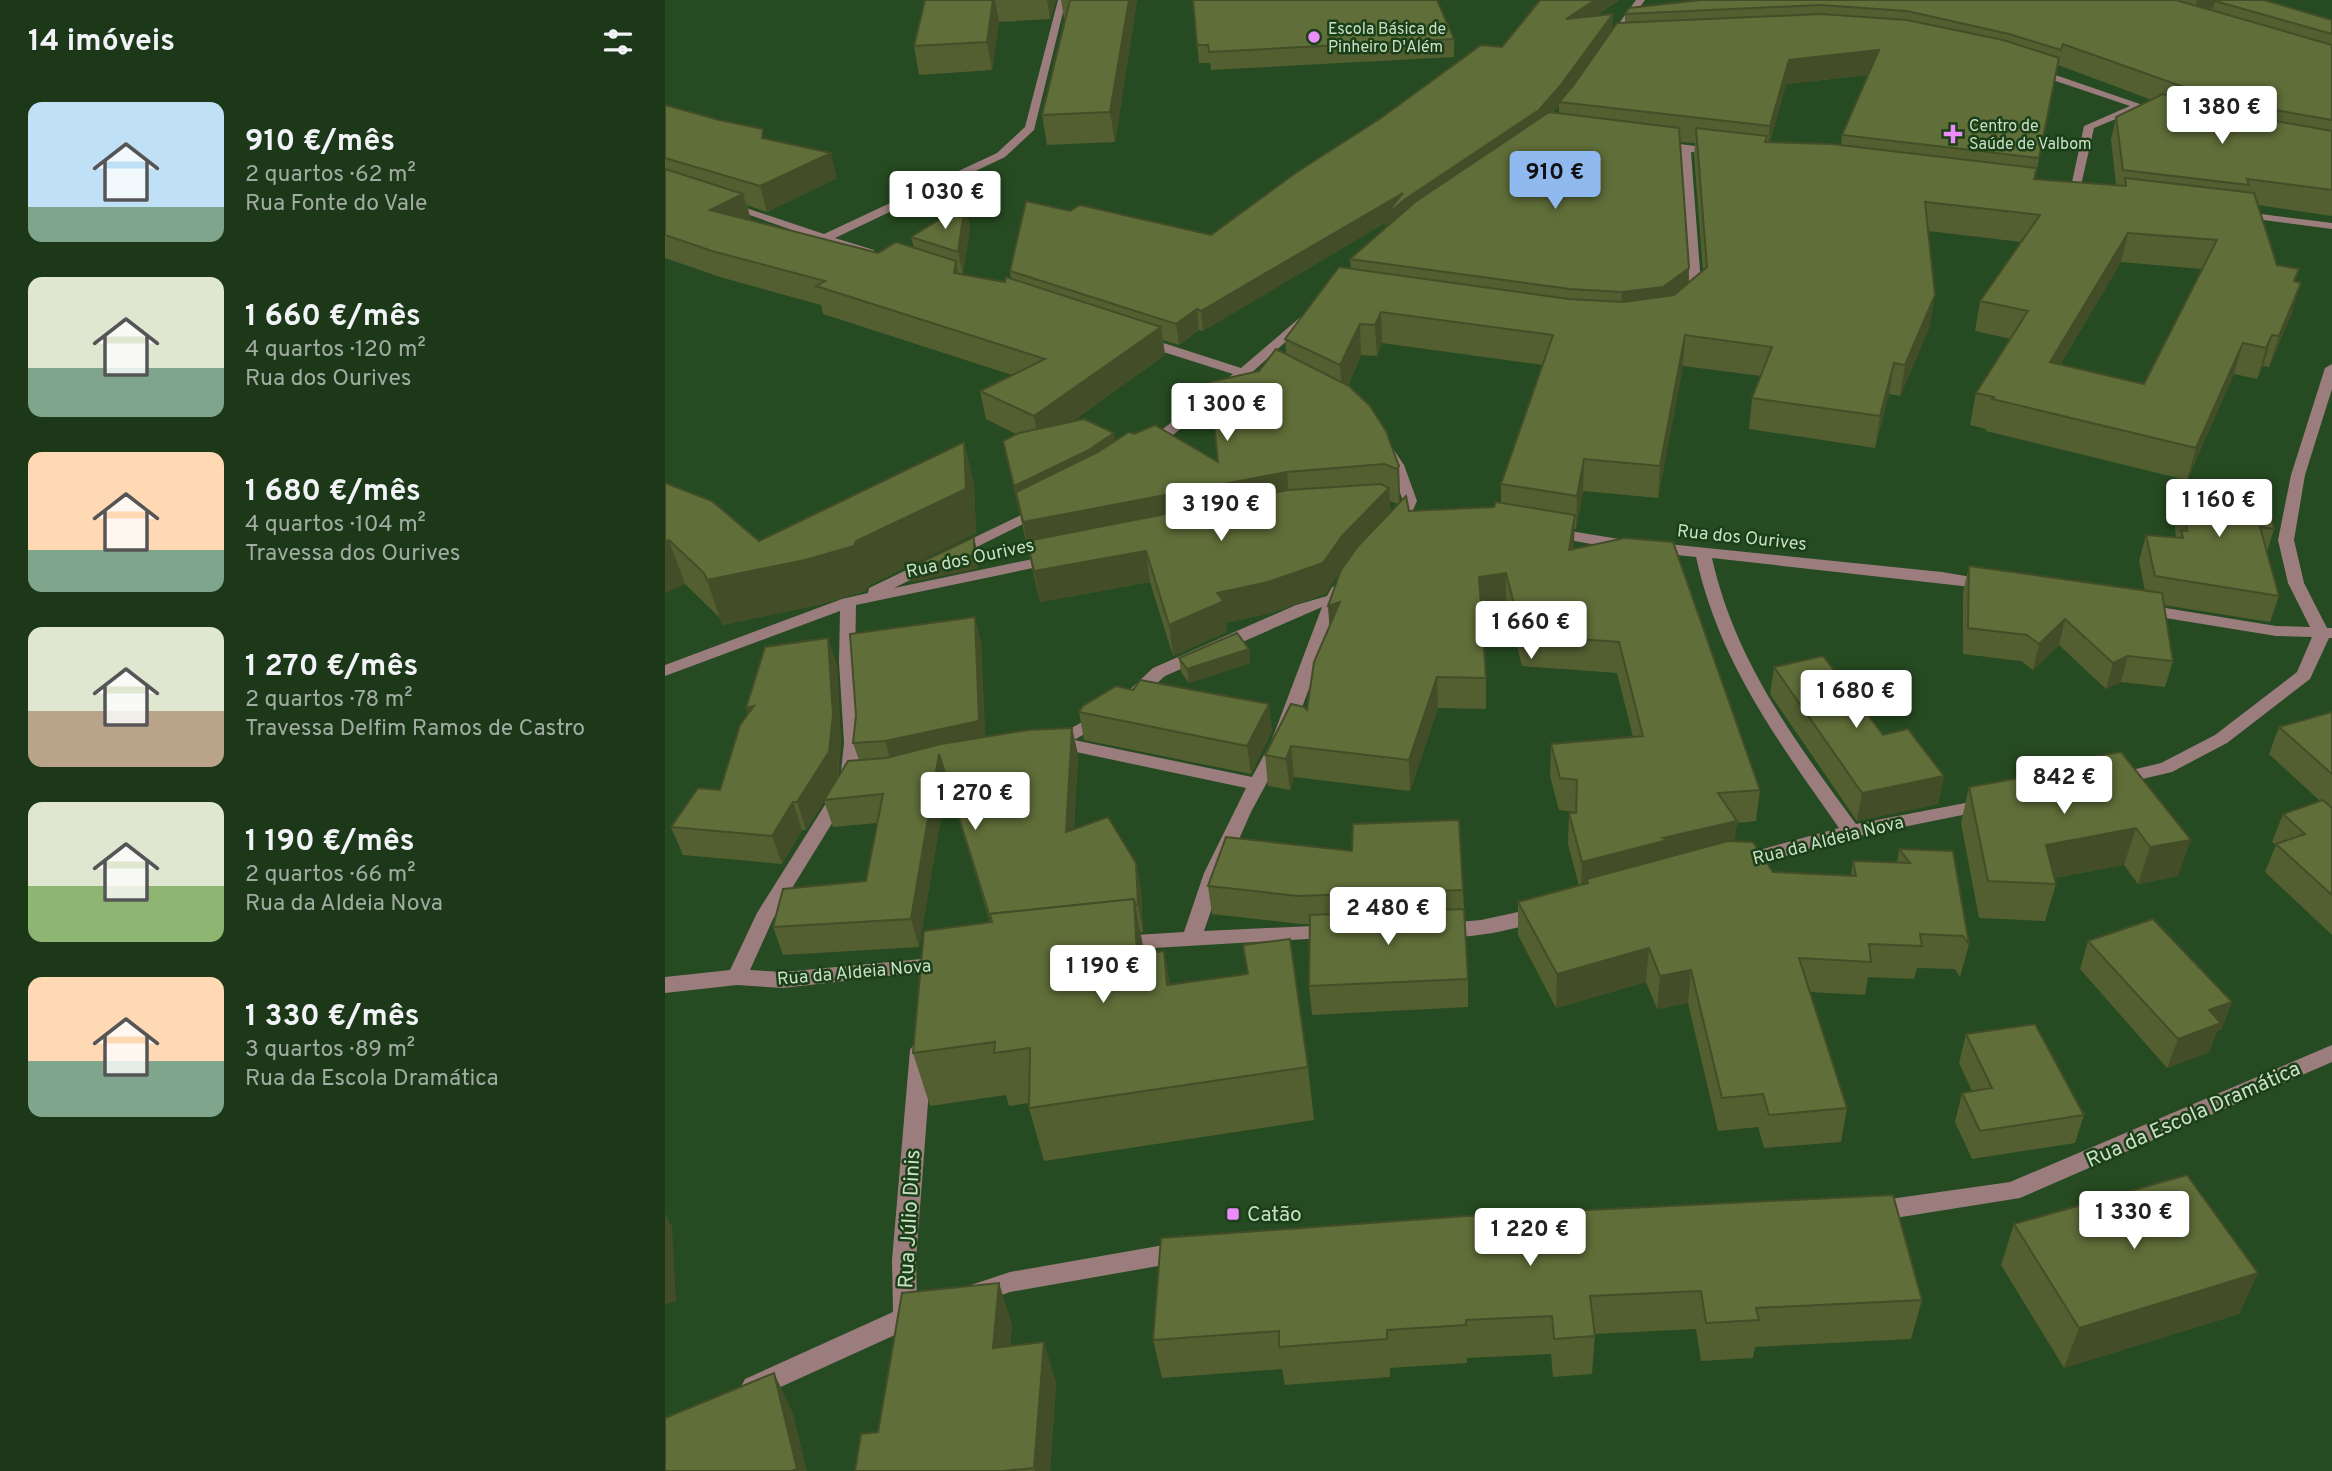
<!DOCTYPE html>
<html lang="pt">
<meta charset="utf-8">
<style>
:root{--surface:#1c3819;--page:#294326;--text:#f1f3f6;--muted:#a0aca2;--accent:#90b9f0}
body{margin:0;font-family:Overpass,sans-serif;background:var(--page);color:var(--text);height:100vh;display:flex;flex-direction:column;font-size:26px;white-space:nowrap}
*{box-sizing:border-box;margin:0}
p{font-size:23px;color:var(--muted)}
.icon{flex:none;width:38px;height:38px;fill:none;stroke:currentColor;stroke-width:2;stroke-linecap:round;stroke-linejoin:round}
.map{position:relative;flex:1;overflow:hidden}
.drawer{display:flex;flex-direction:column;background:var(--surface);width:665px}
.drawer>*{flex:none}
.price{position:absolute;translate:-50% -60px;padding:0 16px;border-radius:7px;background:#fff;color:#222;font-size:23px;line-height:46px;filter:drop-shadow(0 2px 4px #0008)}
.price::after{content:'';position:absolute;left:50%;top:42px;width:21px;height:16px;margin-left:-10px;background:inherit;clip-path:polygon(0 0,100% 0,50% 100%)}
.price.selected{background:var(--accent);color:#111}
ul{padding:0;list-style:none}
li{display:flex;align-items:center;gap:21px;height:175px;padding:0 28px}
li span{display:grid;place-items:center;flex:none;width:196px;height:140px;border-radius:14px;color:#555}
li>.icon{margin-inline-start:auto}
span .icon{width:84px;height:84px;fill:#fffc;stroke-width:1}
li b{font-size:30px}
h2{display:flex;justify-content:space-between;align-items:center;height:84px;padding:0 28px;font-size:30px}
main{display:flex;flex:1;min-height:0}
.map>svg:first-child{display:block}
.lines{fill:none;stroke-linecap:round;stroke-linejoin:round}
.minor{fill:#9a7d7c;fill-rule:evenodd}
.wall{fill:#535f31;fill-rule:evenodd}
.shaded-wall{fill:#434d28}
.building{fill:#606e39;stroke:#434d28;stroke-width:2;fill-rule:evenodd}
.poi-dot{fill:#eb8dfc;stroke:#1b3f16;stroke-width:2.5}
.labels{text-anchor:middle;stroke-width:5;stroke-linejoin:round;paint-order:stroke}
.far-poi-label{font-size:16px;fill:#cadfc7;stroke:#1b3f16;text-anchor:start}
.street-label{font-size:18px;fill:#cadfc7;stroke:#1b3f16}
.near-street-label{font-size:21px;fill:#cadfc7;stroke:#1b3f16}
.near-poi-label{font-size:21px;fill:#cadfc7;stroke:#1b3f16;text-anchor:start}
</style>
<main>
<section class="drawer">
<h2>14 imóveis<svg class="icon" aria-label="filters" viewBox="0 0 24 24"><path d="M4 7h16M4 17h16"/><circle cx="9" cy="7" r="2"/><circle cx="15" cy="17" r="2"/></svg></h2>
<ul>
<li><span style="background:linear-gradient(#bfe0f5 75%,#7fa58c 0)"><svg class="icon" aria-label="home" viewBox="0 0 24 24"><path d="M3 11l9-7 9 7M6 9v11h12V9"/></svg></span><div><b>910 €/mês</b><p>2 quartos · 62 m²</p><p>Rua Fonte do Vale</p></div></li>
<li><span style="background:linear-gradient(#dfe7d0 65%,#7fa58c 0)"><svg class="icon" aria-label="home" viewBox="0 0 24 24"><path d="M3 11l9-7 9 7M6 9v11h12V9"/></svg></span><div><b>1 660 €/mês</b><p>4 quartos · 120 m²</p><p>Rua dos Ourives</p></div></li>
<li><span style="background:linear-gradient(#ffd9b3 70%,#7fa58c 0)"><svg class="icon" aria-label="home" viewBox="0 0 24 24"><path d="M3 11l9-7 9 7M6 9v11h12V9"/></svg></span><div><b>1 680 €/mês</b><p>4 quartos · 104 m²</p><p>Travessa dos Ourives</p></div></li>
<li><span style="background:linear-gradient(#dfe7d0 60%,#b9a48a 0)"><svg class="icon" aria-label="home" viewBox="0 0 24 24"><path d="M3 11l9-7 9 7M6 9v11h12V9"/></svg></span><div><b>1 270 €/mês</b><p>2 quartos · 78 m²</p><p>Travessa Delfim Ramos de Castro</p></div></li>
<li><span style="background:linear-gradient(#dfe7d0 60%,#8fb573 0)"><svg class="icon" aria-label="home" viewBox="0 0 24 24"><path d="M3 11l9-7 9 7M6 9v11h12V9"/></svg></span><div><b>1 190 €/mês</b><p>2 quartos · 66 m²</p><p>Rua da Aldeia Nova</p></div></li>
<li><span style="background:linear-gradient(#ffd9b3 60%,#7fa58c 0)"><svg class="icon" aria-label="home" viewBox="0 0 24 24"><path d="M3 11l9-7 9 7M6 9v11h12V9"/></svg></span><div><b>1 330 €/mês</b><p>3 quartos · 89 m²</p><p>Rua da Escola Dramática</p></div></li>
</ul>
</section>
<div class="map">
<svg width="1667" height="1471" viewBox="0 0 1667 1471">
<rect width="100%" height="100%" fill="#264a21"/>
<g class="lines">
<g class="minor">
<path d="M393,0H401L369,130L340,157L170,238L209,250V256H201L56,205L66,203L159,234L332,153L360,127Z"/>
<path d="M971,0H980L960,28H954L952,26Z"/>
<path d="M1367,69H1373L1501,113L1496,116L1475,109L1429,128L1414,194L1404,196L1419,126L1465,106L1367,73Z"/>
<path d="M993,141L1052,149L1057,152L1052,155L1026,152L1037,297L1028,304L1022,300L1025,296L1015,150L989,146V142Z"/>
<path d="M1573,211L1667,223V229L1569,216V212Z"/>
<path d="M646,308L652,312L650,315L583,376L490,449H480V443L568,374L473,344V338H483L576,368Z"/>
<path d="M1667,364V389L1640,475L1629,540L1639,583L1662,628H1667V638H1664L1645,679L1562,743L1507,772L1452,785L1446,783L1443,779L1446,775L1496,763L1550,735L1632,672L1647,637L1611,636L1476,614L1468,609L1476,604L1611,626L1645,627L1623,583L1613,540L1626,475L1660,368Z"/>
<path d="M722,446L727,447L739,465L752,501L744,519L730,529L722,524L732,514L738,501L725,465L715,450Z"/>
<path d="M377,505L382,506L384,509L382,512L229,588L387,555L395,560L392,563L191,605L190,662L197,743L193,781L108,919L85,970L118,972L278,957L285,959L288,964L285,969L118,988L72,985L0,993V977L65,970L92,913L175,781L179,743L174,662L175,611L0,676V665L177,599L203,593L204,588Z"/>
<path d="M887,528L954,539L1277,572L1330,581L1332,584L1330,587L1324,589L1047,558C1070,661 1130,741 1191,824L1321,799L1327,801L1330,805L1327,809L1179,839L1076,869L1069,867L1067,862L1069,857L1174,828C1113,741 1054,662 1031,557L954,549L882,536L879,533L882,530Z"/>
<path d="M673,585L681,590L624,742L586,812L559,873L539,931L668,925L675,927L678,932L675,937L455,950L448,948L445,943L448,938L455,936L519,932L539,873L581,788L411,752C400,752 386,755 379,745L382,741L436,712L442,713L445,717L442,721L409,740L587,777L606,742L657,607L500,676L471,702L465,703L456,698L488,668L631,605L662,596L667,587Z"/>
<path d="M876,907L883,909L886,914L883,919C854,928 798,943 769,934L766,929L769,924L816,920Z"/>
<path d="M256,1042L263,1044L267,1050L251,1260L252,1302L263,1304L266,1312L263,1320L98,1395L89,1399L80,1395L76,1387L80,1379L228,1312L227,1260L245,1050L249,1044Z"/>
<path d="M1667,1045V1062L1355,1198L1211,1221L1203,1218L1199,1211L1203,1204L1211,1201L1345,1182Z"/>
<path d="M516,1242L524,1245L528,1252L524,1259L516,1262L345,1292L314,1303L306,1299L302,1292L306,1285L345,1272Z"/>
</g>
</g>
<g class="wall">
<path d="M260,0H391L385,19L334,22L327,70L254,75L249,46Z"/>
<path d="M396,0H472L450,142L382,145L377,115L400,18L399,19Z"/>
<path d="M528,0L789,39V57L546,70L545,63H534Z"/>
<path d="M954,0L931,16L948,14L947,30L960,22V14L1036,0H1599L1667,20V216L1593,205L1612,265L1634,269L1630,281L1627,313L1604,367L1598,366L1592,379L1569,374L1522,480L1609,529L1602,552L1614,596L1605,622L1499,605L1508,661L1500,687L1456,682L1441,689L1394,645L1368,670L1356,661L1298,654V592L1304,566L1480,591L1474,561L1481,535L1511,537L1507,505L1514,479L1521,480L1321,431V429L1305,425L1311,393L1346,339L1310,331L1315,301L1356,242L1263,231L1265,326L1235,396L1224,394L1210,448L1084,429L1087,398L1096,376L1018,366L993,498L918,491L911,529H909L908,549L1095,790L1091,821L1072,823L1069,841L1108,872L1186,875L1188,861L1232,863L1234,849L1304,944L1295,977L1290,969L1252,968L1249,979L1203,977L1200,995L1145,992L1182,1108L1176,1142L1099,1148L1093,1127L1053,1131L1023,1003L992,1009L981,982L891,1008L853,935V902L914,886L903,844L904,813H911V812L894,810L885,776L886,744L968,737L952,673L857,666L841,603L816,607L821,678V709L773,708L745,791L629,777L625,790L603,786L600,755L642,710L665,626L676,570L660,594L606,613L561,623L562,632L508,656L485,582L375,602L338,441L351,434L321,419L315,391L347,375L158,314L156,305L55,277L0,258V105L101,139L172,178L102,212L82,205L86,220L213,253L249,248L246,237L300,204L305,227L298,274L340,282L346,279L345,271L405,211L546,235L837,47ZM1393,65L1487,100L1451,117L1446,140L1451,185L1370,179ZM1203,75L1177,135L1176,145L1105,142L1121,84ZM894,106V113H887ZM1015,142L1030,143L1029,155L1038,271L1023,283L1024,268ZM720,223V229L685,259L686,269L620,339L621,354L594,371L553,462L469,434L450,441L408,421L500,355L498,340L514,345L534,330L538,331ZM1456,262L1537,269L1479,384L1395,365ZM717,343L878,365L836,484V503L829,507L744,511L734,504L735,501L734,466L683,385L696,355L712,356ZM725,501L733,504L725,513Z"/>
<path d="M299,442L309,485L311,533L203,586L201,591L153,605L57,625L55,618L20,584L0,593V483L94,541Z"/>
<path d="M310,617L316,644L320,737L407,728L413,755L409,829L471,863L476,891L478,932H475L479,954L499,951L505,985L643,1067L649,1120L379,1161L364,1108V1103L344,1106L341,1095L265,1106L248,1053L325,922L282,781L254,947L118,955L108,927L201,881L212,823L168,827L159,801L141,830H137L117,864L18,855L6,827L55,790L83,714L81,708L172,665L176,743L173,778L194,760L188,743Z"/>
<path d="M584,649L585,663L524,683L516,672L514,658Z"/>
<path d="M1109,667L1218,735L1279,776L1273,804L1192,821L1105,694Z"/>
<path d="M468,690L607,731L586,774L419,740L414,712Z"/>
<path d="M1667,712V935L1600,872L1611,845L1607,842L1618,814L1655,801L1604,754L1614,727Z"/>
<path d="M1422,766L1513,876L1473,884L1459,865L1389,878L1391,884L1380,921L1314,918L1296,823L1304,787Z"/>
<path d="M543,886L798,890L803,979V1007L647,1015L644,986L645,924H636L547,914Z"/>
<path d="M1423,941L1567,1002L1556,1030L1552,1031L1544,1052L1502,1068L1415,969Z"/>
<path d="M1301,1034L1419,1115L1410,1143L1307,1159L1290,1122L1297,1093L1307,1091L1294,1063Z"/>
<path d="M1349,1224L1593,1273L1574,1314L1399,1368L1336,1265Z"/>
<path d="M496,1238L1257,1300L1246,1339L1090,1347L1088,1358L1036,1361L1031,1329L930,1334L927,1374L888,1377L886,1354L802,1358V1363L725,1368V1377L620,1385L617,1369L497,1378L488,1340Z"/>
<path d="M347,1324L345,1346L391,1382L385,1471H190L213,1432Z"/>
</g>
<g class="shaded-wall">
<path d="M328,0H330L334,22L327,70L322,42Z"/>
<path d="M382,0H391L385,19Z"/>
<path d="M464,0H472L450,142L445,112Z"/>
<path d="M930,0H954L900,36L901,19Z"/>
<path d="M1532,0H1555L1550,1L1548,8L1528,17Z"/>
<path d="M948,14L947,31L897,102H894V106L873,128L720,237V223L538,331L536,311Z"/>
<path d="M1214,50L1211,74L1121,84L1102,152L1105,126L1124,60Z"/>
<path d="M166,153L172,178L102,212L95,186Z"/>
<path d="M78,194L86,220L45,210Z"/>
<path d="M300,204L305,227L298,275L293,252Z"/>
<path d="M1463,233L1456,262L1378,393L1385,362Z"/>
<path d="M291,261L296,288L289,273Z"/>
<path d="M1024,268L1022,295L956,319L957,292Z"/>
<path d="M1636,283L1627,313L1604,367L1614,336Z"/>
<path d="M1270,295L1265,326L1235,396L1240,365Z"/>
<path d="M532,309L534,330L514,345L511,324Z"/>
<path d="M716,312L717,343L712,356L710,325Z"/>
<path d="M695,324L696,355L677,396L675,365Z"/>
<path d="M496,327L500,355L374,445L369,416Z"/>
<path d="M1020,335L1018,366L993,498L995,466Z"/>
<path d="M1607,335L1598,366L1592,379L1601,348Z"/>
<path d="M1578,343L1569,374L1522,480L1531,448Z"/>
<path d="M1229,363L1224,394L1210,448L1215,416Z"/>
<path d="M449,433L453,458L351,492L354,512L349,486Z"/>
<path d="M299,442L309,485L311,533L203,586L201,591L153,605L57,625L42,580L191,541Z"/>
<path d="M919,459L918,491L911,529L912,496Z"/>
<path d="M734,466L735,501L734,505L732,469Z"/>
<path d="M622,472L625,507L362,541L365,558L358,522Z"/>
<path d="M724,488L726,518L679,566L660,594L606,613L561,623L562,632L508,656L504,625L552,593L677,536Z"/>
<path d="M910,515L909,544L903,579L904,550Z"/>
<path d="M309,537L312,550L313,569L247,582L244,568Z"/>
<path d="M4,540L20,584L0,593V541Z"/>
<path d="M481,551L485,582L375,602L369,571Z"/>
<path d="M841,573V603L814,607V577Z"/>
<path d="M675,602L665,636L663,606Z"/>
<path d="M310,617L316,644L321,748L276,758L282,781L254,947L246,919L228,768L220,741Z"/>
<path d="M1400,619L1394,645L1368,670L1374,644Z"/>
<path d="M163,638L172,665L176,743L172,780L159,800V801L141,830L132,802Z"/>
<path d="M584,649L585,663L524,683L522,669Z"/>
<path d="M1463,656L1456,682L1441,689L1448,663Z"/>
<path d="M772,677L773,708L745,791L744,760Z"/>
<path d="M604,704L607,731L586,774L582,746Z"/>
<path d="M89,706L91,736L81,708Z"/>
<path d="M407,728L413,755L407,860L401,832Z"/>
<path d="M626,746L629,777L625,790L621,759Z"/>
<path d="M1279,776L1273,804L1192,821L1197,793Z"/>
<path d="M128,802L137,830L117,864L107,836Z"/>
<path d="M1072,821L1068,852L922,879L921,892L916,894L917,862L998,838Z"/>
<path d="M1471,828L1459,865L1371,881L1381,845Z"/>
<path d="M1526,840L1513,876L1473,884L1485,847Z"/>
<path d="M471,863L476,891L478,932L473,904Z"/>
<path d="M469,899L479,951L482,1008L472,955Z"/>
<path d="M984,948L981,982L891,1008L892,974Z"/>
<path d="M499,951L509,1004L502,985Z"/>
<path d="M1026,970L1023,1003L992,1009L995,976Z"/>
<path d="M1567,1002L1556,1030L1552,1031L1544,1052L1502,1068L1513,1039L1544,1010Z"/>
<path d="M0,1213L7,1226L11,1301L0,1304Z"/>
<path d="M1593,1273L1574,1314L1399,1368L1414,1328Z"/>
<path d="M334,1283L347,1324L341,1388L328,1348Z"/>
<path d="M379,1342L391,1382L385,1471H370L369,1468Z"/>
<path d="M109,1373L128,1413L142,1471H126Z"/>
</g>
<g class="building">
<path d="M260,0H328L322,42L249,46Z"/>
<path d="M405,0H464L445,112L377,115Z"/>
<path d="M528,0H772L789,39L544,52L543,45H532Z"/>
<path d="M875,0H930L901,19L948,14L895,86L874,110L739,200L719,217L738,193L536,311L532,309L511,324L345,271L361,201L405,211L415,205L546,235L632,172L716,118L816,45L837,47Z"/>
<path d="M1036,0H1511L1667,45V120L1558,101L1398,44L1396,50L1344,34L1242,11L1155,5L960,14L964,8Z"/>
<path d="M1553,0H1599L1667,20V34L1550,1Z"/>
<path d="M1156,14L1242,20L1338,40L1394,58L1374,158L1177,135L1214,50L1124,60L1105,126L894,102L908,86L952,23Z"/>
<path d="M1498,94L1555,111L1667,131V190L1582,179L1584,185L1458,170L1451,117Z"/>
<path d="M0,105L54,120L98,129L97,138L166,153L95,186L0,158Z"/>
<path d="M884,112L1014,128L1024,268L998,287L957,292L905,289L685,259L750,202Z"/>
<path d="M1031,128L1102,136L1100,142L1166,144L1372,168L1369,179L1461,186L1460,178L1589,193L1612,265L1634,269L1629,281L1636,283L1614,336L1607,335L1601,348L1578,343L1531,448L1327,399L1329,397L1311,393L1363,311L1315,301L1375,215L1260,202L1270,295L1240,365L1229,363L1215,416L1087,398L1107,347L1020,335L995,466L919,459L912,496L836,484L888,335L716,312L710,325L695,324L675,365L620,339L674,267L904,299L958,302L1009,295L1042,267ZM1463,233L1552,240L1479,384L1385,362Z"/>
<path d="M0,169L78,194L45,210L213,253L231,242L291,261L289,273L340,282L341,277L496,327L369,416L315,391L380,359L151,286L160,281L47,251L0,235Z"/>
<path d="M300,204L293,252L246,237Z"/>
<path d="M611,349L684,386L705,406L721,431L734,466L732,469L719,464L622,472L358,522L351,492L433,452L464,432L469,434L490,425L553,462L545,382L594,371Z"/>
<path d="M419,419L449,433L422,451L349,486L338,441L354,433Z"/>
<path d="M299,442L301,489L191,541L189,546L140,560L42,580L39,573L4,540L0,541V483L47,501L94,541Z"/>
<path d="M1514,479L1601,489L1609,529L1595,527L1614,596L1490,576L1481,535L1518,538L1516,530L1522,531Z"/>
<path d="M716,484L724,488L677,536L658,563L603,582L552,593L559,601L504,625L481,551L369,571L362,541L623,490Z"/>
<path d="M741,496L744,511L829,507L831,502L910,515L904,550L960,538L1008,542L1095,790L1053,793L1072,821L998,838L1003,840L917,862L904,813H911L912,780L895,778L886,744L978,736L954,642L857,635L841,573L814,577L821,678L772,677L744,760L626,746L621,759L600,755L626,704L639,707L642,710L649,662L675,602L663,606L676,570L693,546Z"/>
<path d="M309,537V555L244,568Z"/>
<path d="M1304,566L1497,593L1508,661L1463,656L1448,663L1400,619L1374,644L1362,635L1303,628Z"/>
<path d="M310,617L314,721L220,741L188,743L191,715L185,634Z"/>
<path d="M572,633L584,649L522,669L514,658Z"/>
<path d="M163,638L168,715L164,752L132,802H128L107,836L6,827L33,788L55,790L75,725L89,706L81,708L100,647Z"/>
<path d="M1158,656L1218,735L1243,729L1279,776L1197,793L1109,667Z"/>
<path d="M475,680L604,704L582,746L414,712L418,706L451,686L468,690Z"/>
<path d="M1667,712V774L1614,727Z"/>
<path d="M407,728L401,832L443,817L471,863L473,904L470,905L469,899L325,914L326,920L274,754L246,919L108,927L118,889L201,881L218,794L159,800L183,761L221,758L276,744L363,730Z"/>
<path d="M1456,752L1526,840L1485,847L1471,828L1381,845L1391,884L1323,881L1304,787L1422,766L1432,756Z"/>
<path d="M1658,800L1667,808V895L1611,844L1640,834L1618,814Z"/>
<path d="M794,820L798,890L633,896L543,886L561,837L687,851L688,824Z"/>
<path d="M1063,841L1088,842L1108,872L1191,876L1188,861L1245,863L1234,849L1288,851L1304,944L1298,936L1255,934L1257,946L1204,944L1206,962L1134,958L1182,1108L1104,1115L1098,1094L1057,1098L1026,970L995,976L984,948L892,974L853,902L923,883L922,879Z"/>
<path d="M469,899L472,955L499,951L502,985L583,974L578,945L625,939L643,1067L364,1108L365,1048L329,1053L330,1042L248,1053L259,931L327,922L325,914Z"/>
<path d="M799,909L803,979L644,986L645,915Z"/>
<path d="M1488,919L1567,1002L1544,1010L1556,1023L1513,1039L1423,941Z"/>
<path d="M1370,1024L1419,1115L1315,1131L1297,1093L1327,1088L1301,1034Z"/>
<path d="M1522,1175L1593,1273L1414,1328L1349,1224Z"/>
<path d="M1228,1195L1257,1300L1091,1308L1094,1320L1041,1323L1036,1291L925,1296L930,1336L889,1339L887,1316L801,1320V1325L722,1330V1339L614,1347V1331L488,1340L496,1238L802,1216Z"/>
<path d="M334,1283L328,1348L379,1342L369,1468L338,1471H190L196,1434L213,1432L237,1293Z"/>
<path d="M109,1373L132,1469L126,1471H0V1418Z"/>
</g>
<g class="poi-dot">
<circle cx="649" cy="37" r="7"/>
<path d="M1284.5 123.5h7v7h7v7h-7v7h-7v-7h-7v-7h7z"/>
<rect x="561" y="1207" width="14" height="14" rx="3.5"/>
</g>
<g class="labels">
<g class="far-poi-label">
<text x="663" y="34">Escola Básica de<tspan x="663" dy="18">Pinheiro D'Além</tspan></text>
<text x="1304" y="131">Centro de<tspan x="1304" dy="18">Saúde de Valbom</tspan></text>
</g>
<g class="street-label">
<text transform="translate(1077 537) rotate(6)" y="6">Rua dos Ourives</text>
<text transform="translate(305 558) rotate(-12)" y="6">Rua dos Ourives</text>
<text transform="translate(1163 840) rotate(-14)" y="6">Rua da Aldeia Nova</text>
<text transform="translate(189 972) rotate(-5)" y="6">Rua da Aldeia Nova</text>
</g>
<g class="near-street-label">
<text transform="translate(1528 1114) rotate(-24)" y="7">Rua da Escola Dramática</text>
<text transform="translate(244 1219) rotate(-87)" y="7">Rua Júlio Dinis</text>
</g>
<g class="near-poi-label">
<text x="582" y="1221">Catão</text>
</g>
</g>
</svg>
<b class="price" style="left:1557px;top:146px">1 380 €</b>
<b class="price selected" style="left:890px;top:211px">910 €</b>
<b class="price" style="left:280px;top:231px">1 030 €</b>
<b class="price" style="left:562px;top:443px">1 300 €</b>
<b class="price" style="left:1554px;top:539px">1 160 €</b>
<b class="price" style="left:556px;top:543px">3 190 €</b>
<b class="price" style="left:866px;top:661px">1 660 €</b>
<b class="price" style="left:1191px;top:730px">1 680 €</b>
<b class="price" style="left:1399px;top:816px">842 €</b>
<b class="price" style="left:310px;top:832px">1 270 €</b>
<b class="price" style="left:723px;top:947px">2 480 €</b>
<b class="price" style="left:438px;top:1005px">1 190 €</b>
<b class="price" style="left:1469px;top:1251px">1 330 €</b>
<b class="price" style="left:865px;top:1268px">1 220 €</b>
</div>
</main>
